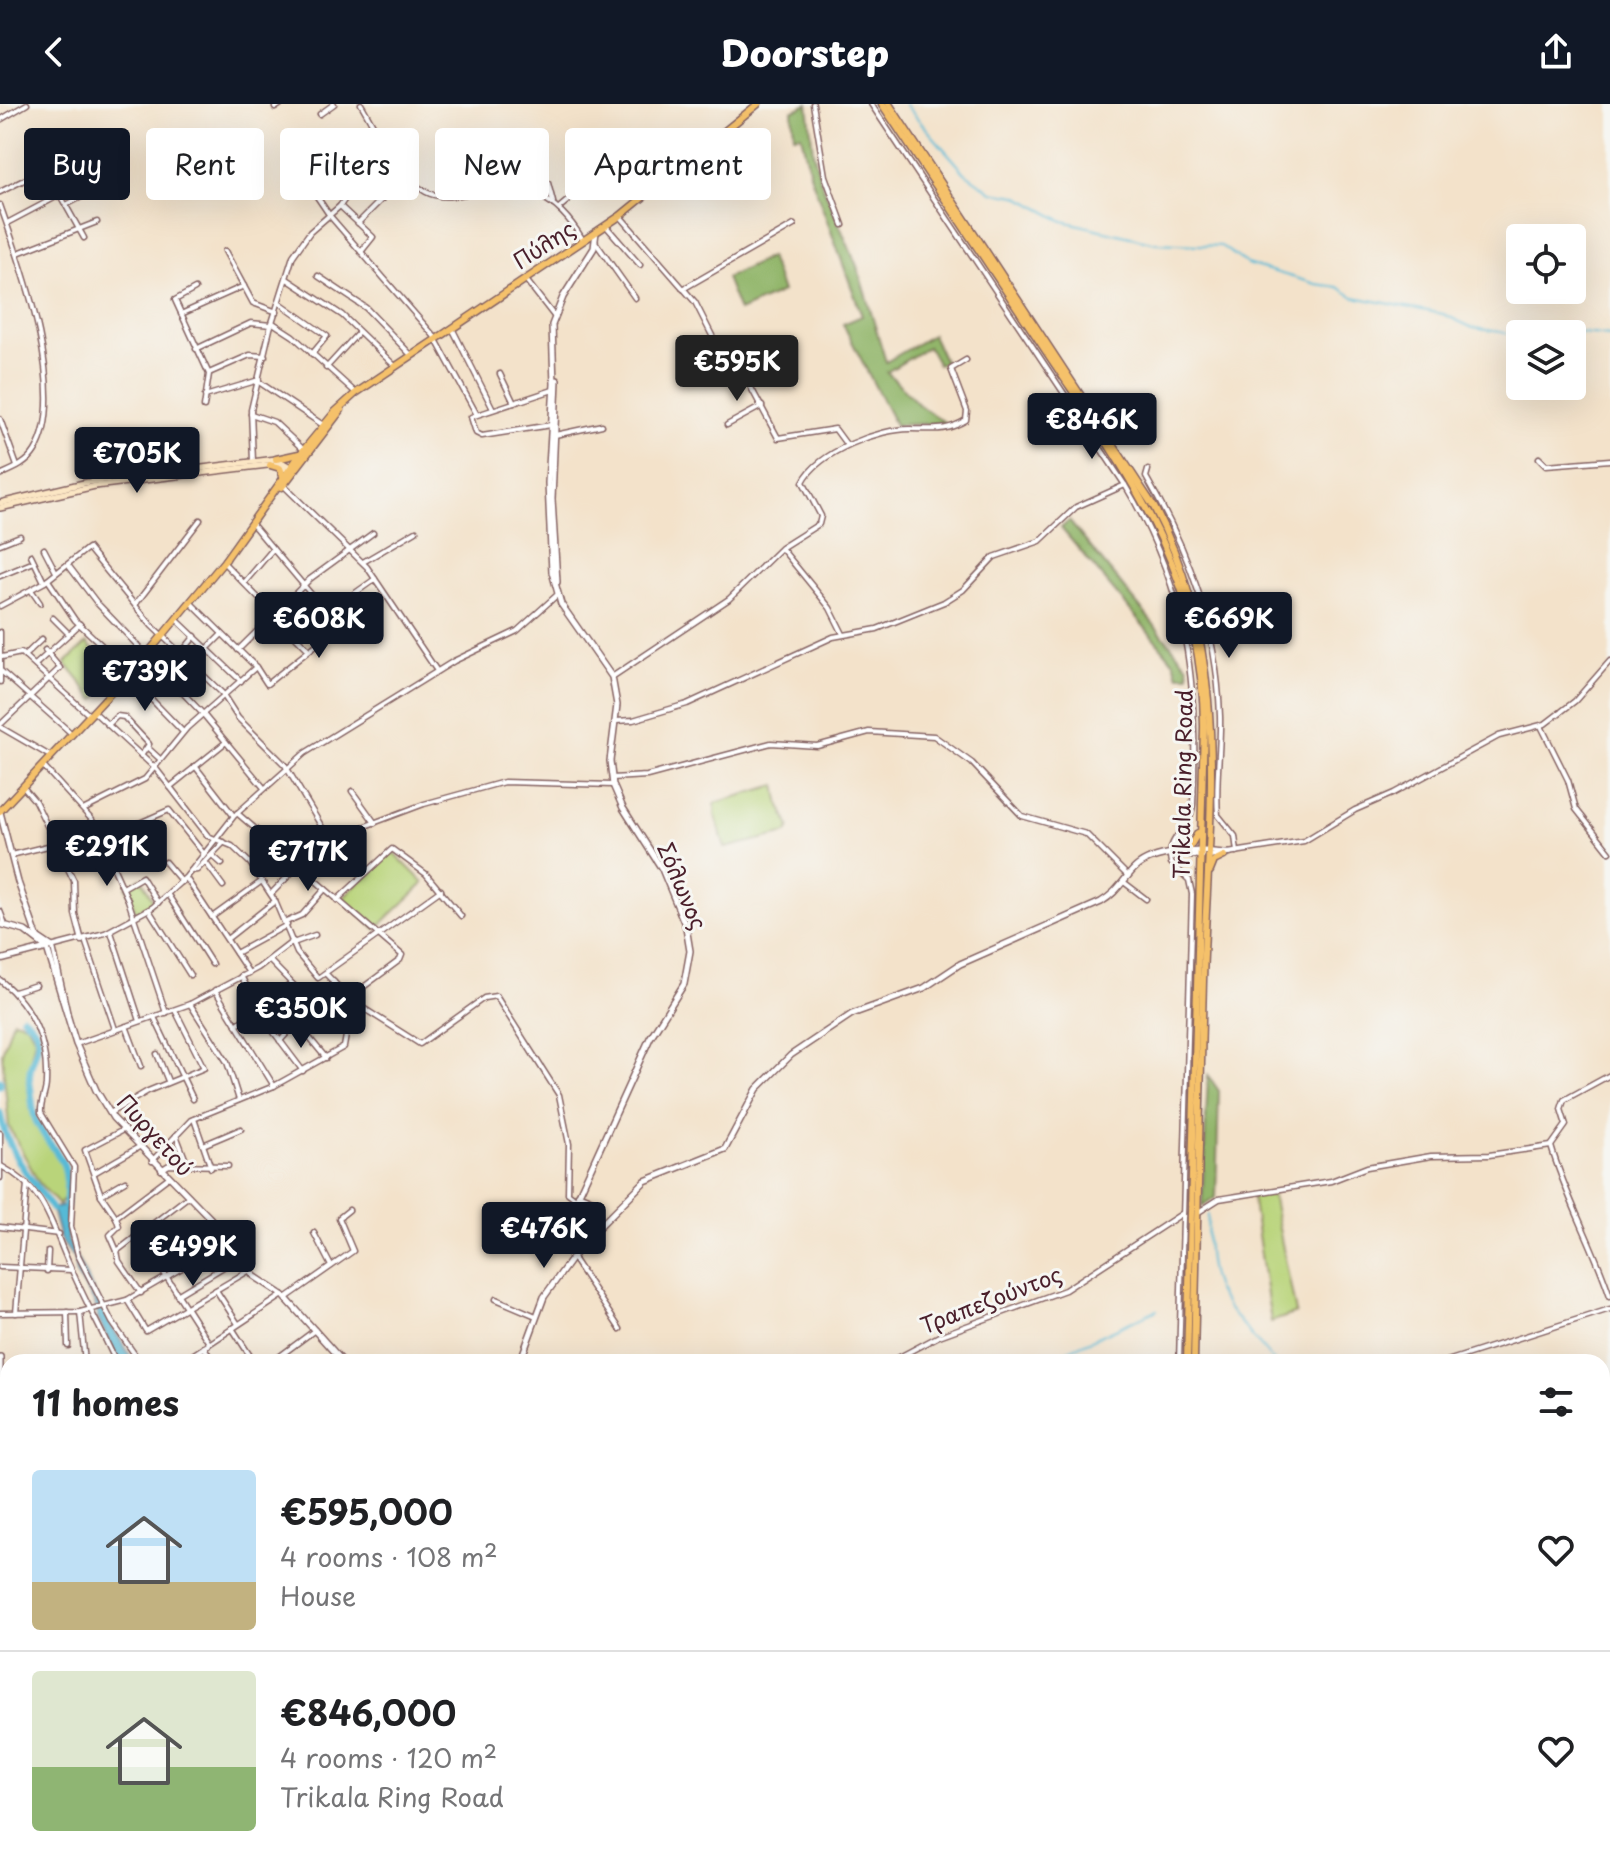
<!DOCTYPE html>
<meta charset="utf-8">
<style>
:root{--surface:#fff;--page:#f6f6f6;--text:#202124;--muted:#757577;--line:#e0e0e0;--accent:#111827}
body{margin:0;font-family:"Playpen Sans",sans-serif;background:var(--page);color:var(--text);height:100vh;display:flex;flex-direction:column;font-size:30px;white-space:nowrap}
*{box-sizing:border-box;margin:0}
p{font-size:26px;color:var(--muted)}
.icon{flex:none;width:44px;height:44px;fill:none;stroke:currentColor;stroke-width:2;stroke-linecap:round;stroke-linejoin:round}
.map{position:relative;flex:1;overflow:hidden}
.drawer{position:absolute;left:0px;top:1250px;width:1610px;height:512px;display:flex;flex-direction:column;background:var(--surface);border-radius:24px 24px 0 0;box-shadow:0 8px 32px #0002}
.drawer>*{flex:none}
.banner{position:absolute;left:24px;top:24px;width:800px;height:72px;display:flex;gap:16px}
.tools{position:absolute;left:1506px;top:120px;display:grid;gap:16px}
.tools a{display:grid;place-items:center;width:80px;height:80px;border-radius:8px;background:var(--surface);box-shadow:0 8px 32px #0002;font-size:40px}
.price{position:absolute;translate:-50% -68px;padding:0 18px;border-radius:8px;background:var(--accent);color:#fff;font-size:26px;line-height:52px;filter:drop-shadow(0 2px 4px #0008)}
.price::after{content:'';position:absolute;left:50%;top:48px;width:24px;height:18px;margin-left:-12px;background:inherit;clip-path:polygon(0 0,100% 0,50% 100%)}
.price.active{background:#222;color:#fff}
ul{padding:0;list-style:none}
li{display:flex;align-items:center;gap:24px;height:200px;padding:0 32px}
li+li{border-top:2px solid var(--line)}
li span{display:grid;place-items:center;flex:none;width:224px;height:160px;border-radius:8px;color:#555}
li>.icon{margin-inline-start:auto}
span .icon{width:96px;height:96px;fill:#fffc;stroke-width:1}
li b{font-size:34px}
h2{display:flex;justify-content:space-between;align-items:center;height:96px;padding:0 32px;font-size:34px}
.tag{padding:0 28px;border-radius:8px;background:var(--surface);box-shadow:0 8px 32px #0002;font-size:28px;line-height:72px}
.tag.active{background:var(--accent);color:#fff}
header{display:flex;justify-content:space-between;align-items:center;height:104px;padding:0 32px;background:var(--accent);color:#fff;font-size:36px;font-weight:800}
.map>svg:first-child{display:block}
.green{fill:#b9d47a;stroke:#827a52;stroke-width:2}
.forest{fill:#92b66a;stroke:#6e6a4a;stroke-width:2}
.water{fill:#57b9d6;stroke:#506c80;stroke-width:2}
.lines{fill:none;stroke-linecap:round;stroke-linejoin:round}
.stream{stroke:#57b9d6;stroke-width:2}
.river{stroke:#57b9d6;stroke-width:7}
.minor-casing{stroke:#856363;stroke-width:7}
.tertiary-casing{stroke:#856363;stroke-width:8}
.secondary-casing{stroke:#856363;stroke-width:8}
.primary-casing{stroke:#856363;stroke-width:9}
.minor{stroke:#fff;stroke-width:4}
.tertiary{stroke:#fff;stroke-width:5}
.secondary{stroke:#fbe6c4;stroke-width:5}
.primary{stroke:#f5c16b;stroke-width:6}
.rail{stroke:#4a1f2b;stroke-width:2}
.labels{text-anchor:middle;stroke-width:6;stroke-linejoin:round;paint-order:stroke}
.street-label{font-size:22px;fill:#4a1f2b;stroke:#f6f6f2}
</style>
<header><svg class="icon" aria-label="back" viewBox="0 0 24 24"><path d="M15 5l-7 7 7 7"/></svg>Doorstep<svg class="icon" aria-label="share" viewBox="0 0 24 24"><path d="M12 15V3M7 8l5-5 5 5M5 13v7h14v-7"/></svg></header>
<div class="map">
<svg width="1610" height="1762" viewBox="0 0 1610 1762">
<rect width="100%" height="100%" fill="#f6f6f2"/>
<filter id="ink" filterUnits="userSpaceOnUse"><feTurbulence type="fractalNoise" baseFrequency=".0125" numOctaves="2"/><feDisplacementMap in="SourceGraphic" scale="16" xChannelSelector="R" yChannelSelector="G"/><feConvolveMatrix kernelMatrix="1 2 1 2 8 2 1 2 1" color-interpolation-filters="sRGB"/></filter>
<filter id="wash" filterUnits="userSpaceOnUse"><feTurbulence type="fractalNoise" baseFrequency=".006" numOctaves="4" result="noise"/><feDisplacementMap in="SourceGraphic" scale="32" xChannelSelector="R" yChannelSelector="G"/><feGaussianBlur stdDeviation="1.8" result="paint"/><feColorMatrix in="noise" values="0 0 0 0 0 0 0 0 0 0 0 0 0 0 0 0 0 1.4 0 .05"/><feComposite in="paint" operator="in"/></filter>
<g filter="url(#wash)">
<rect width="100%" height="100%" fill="#f3e2ca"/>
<g class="green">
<path d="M87,539L117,574L95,596L65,559Z"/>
<path d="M776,681L780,702L790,723L787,729L725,744L715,711V699Z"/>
<path d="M392,747L424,779L376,825L342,795Z"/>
<path d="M141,774L154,798L136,808L126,783Z"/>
<path d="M13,916L26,919L35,934L27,973L31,1007L46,1037L63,1056L65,1094L59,1101L39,1079L9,1023L2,949Z"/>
<path d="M1272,1090L1296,1209L1271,1218L1252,1091Z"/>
<path d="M258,1754H353L328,1762H261Z"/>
</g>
<g class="forest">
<path d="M808,0L813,48L821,78L857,162L886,258L932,231L945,258L938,261L928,243L887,268L920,302L946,319L895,321L843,220L862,212L811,73L801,31L794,32L792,7Z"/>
<path d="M770,153L782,188L739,207L726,174Z"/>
<path d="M1069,417L1188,562L1189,571H1178L1174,558L1061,424Z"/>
<path d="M1208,971L1219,987L1216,1093L1202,1103Z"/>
</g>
<path class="water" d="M66,1101L67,1135L109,1218L134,1258H120L117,1254L98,1215L95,1199L76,1170L74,1155L60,1135L52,1105Z"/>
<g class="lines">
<g class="stream">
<path d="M905,0L965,69L992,88L1017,92L1063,117L1156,139L1221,142L1247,160L1316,180L1338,183L1354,193L1443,210L1473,224L1514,230L1565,227L1610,232"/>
<path d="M1208,1111C1203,1196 1226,1198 1274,1258"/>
<path d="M1058,1258L1054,1253L1157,1206"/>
<path d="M1427,1754L1431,1762"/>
<path d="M1020,1762L1030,1754"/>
</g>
<g class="river">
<path d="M23,913C55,937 25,952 30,980C32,991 32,1008 36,1017C56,1057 70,1046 66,1101"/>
<path d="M0,977V981"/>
<path d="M0,1009C6,1046 31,1075 52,1105"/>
<path d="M396,1754L401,1762"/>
</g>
</g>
</g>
<g filter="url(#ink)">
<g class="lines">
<g class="minor-casing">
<g id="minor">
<path d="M361,0C378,28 396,72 426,88C441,96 460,91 475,88C528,79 556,91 583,136"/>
<path d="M813,0L825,72L843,121"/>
<path d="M871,0L1125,381C1188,486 1199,579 1193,700C1191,726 1165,732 1171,759L1189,776L1192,790L1179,1258"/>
<path d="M275,4L281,0"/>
<path d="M320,10L334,0"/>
<path d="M0,16L27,0"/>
<path d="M592,55L603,67"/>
<path d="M292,78L303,72L330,112L434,232L476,309"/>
<path d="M548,79L553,98"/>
<path d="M0,88L36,70"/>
<path d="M0,101C20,157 70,292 35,347C27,360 14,365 0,371"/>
<path d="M66,101L122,72"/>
<path d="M340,102L373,133L361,148"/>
<path d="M560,103L608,63"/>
<path d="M620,112L695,198L730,267"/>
<path d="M7,119L60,91L84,134"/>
<path d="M358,119L407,70"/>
<path d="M606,122L640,161"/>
<path d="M596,139L635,194"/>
<path d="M225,147L253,199L277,208"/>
<path d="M18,149L97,118"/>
<path d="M318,172L366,204L411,251"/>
<path d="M287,175L342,211L395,262"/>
<path d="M526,176L554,212"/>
<path d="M195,185L175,196L209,270L204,303"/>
<path d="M683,185L794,121"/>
<path d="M280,199L327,232L312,250"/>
<path d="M181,210L244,182"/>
<path d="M273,219L293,232L356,289"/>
<path d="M452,224L493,305"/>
<path d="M196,245L251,219L271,221"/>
<path d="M740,263L778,334L835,325L846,340"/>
<path d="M326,264L359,228"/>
<path d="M209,269L250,251L265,252"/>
<path d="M500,270L514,299"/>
<path d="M719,272L768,250"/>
<path d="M259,278L323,321"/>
<path d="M205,292L259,276"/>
<path d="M251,310L274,318L304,346"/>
<path d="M0,315L17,362"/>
<path d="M551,321L482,332L476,329L471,313L553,286"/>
<path d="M727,321L762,302"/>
<path d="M555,331L602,321"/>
<path d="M1539,354L1546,361L1610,356"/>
<path d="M253,358L251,306L270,225L293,152L310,128L340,102L384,38"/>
<path d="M1148,366L1146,373C1190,449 1217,524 1220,612C1221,645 1215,678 1218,711L1235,732L1237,748"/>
<path d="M284,382L367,463L437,567"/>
<path d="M0,440L20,432"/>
<path d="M44,445L56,468"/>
<path d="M782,445L830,504L843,530"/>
<path d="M31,451L44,478"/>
<path d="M223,458L274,510"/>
<path d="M363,458L416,427"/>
<path d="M68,461L97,499L203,610L264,684"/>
<path d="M0,472L34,458"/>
<path d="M48,476L75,516L130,568"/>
<path d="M244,479L273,445"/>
<path d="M31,486L40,499"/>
<path d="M191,499L256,563L267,580L336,525L327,509L252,420"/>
<path d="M135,501L200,416"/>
<path d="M0,502L45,478L88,444L152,522L222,589L238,614L285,661L329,735"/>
<path d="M327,509L375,475"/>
<path d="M53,514L69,530"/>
<path d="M177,516L241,577"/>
<path d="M0,528V578"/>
<path d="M296,533L309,546"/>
<path d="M208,544L222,530"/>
<path d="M238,546L310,475L373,429"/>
<path d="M182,548L195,532"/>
<path d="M24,552L42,535"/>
<path d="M2,553L21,549L88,610"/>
<path d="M35,561L80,520"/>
<path d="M1,567L71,629"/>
<path d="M127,570L183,628"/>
<path d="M612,573L729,495L781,444L819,420L821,412L803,378C818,348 880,324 912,325C934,325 946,328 966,316L967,307L951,265L966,256"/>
<path d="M93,607L157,666L208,732L232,742L250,759L275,797L297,849L318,874L441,786"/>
<path d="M616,617L633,616L687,600L833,533L877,525L944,498L963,486L994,453L1040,437L1076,403L1125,381"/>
<path d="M0,621L60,564L45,546"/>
<path d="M108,621L117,612L124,613L149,640L141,652"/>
<path d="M1541,622L1568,676L1576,705L1610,748"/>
<path d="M0,623L50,652"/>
<path d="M148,644L160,655"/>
<path d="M43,662L92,716L128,796L166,909"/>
<path d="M195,662L233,711"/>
<path d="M612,674L647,672L771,639L817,642L869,628L934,632L972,659L1022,712L1086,730L1128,772"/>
<path d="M23,683L35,697L74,777L75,810L82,837"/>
<path d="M170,683L226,638"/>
<path d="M352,687L375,719"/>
<path d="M85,705L145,675L187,624L256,563"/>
<path d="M237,709L402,851L400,856L350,893"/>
<path d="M101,736L169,706L204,750"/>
<path d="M59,745L96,725"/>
<path d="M279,747L336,733L424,700L504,678L613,681"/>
<path d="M1208,747L1230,749"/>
<path d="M11,751L56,740"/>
<path d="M213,752L222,760"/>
<path d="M1209,752L1304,737L1355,706L1394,689L1499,632L1545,620L1575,597L1610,557"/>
<path d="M165,758L182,778"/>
<path d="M206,759L223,782"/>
<path d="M112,761L142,743L154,759"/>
<path d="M191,767L197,766L224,738"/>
<path d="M186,774L249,869"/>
<path d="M1125,779L1146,795"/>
<path d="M123,784L142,773L158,799"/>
<path d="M271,790L297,763"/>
<path d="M168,791L212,860"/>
<path d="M337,796L392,745L426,770L461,812"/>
<path d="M149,806L190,871"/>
<path d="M0,807L5,820"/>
<path d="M212,813L262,777"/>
<path d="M286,818L302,811L325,785"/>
<path d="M111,828L140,917"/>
<path d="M38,833L53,843L68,911"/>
<path d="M227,835L275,797"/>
<path d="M85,836L115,925"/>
<path d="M293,839L315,831"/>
<path d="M47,844L105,829L153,803L186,773L234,712L305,649L454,557L517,527L557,491"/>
<path d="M236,849L287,821"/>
<path d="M269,856L314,902"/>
<path d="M241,872L266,918L303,967"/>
<path d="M0,876C33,903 48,936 46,979C46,990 40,998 41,1009L74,1063L71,1123L78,1151L112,1218L140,1258"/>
<path d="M215,886L274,982"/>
<path d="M14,888L36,881"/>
<path d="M352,897L420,940L484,894L496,892L559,991L569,1040L568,1089L576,1095"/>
<path d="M190,900L227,958L239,996"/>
<path d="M154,913L193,995"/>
<path d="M298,920L326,954"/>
<path d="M236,921L291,880"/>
<path d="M126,922L141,962"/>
<path d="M280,937L334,878"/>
<path d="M76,940L190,900L258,864L293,837"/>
<path d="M157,950L168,977"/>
<path d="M110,1009L148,987L204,964L175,906"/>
<path d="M194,1015L211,1064"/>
<path d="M0,1029V1074"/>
<path d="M176,1031L188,1062"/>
<path d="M203,1041L241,1025"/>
<path d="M1551,1042C1566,1094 1593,1140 1610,1192"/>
<path d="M152,1057L191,1016L274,982L344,943L352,897L327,871"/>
<path d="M1,1062C48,1087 50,1119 70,1162C84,1195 101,1225 116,1258"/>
<path d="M161,1066L169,1061L228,1062"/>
<path d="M94,1069L139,1043"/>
<path d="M578,1090L600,1099"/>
<path d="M101,1091L125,1077"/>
<path d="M1197,1109L1219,1095L1331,1077L1367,1063L1431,1052L1489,1051L1551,1042L1566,1021L1561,1005L1564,996L1610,971"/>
<path d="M116,1113L101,1091L85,1046L123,1026"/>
<path d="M116,1113L169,1073"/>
<path d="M116,1113L119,1122L110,1131L117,1147"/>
<path d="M504,1120L573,1113"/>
<path d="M0,1123L59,1130"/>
<path d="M314,1129L331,1162"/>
<path d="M139,1130L209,1239"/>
<path d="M152,1152L210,1114"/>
<path d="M573,1154L620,1225"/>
<path d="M0,1163L71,1166"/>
<path d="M47,1167L48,1147"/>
<path d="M216,1186L238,1220"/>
<path d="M141,1189L119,1157L117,1147L189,1092"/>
<path d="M177,1191L240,1153"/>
<path d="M286,1194L353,1147L339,1114L349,1106"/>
<path d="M496,1195L536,1212"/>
<path d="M127,1196L146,1227L250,1166"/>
<path d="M67,1208L68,1242"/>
<path d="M80,1208L85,1258"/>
<path d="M0,1209L80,1208L127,1196L228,1137"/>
<path d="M16,1209L27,1080"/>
<path d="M232,1224L254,1258"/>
<path d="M204,1243L213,1258"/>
<path d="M182,1258L283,1191"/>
<path d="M272,1258L315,1226"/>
<path d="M890,1258L939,1232L1065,1186L1183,1109"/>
<path d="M1444,1258L1610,1205"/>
<path d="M0,1290L8,1291"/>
<path d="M0,1343L2,1342"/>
<path d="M0,1388L8,1391"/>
<path d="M0,1512L8,1499"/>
<path d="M0,1618L8,1615"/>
<path d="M0,1628L8,1631"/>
<path d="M0,1702L6,1666"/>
<path d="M1602,1711L1610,1710"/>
<path d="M116,1754L174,1762"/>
<path d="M224,1754L226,1762"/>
<path d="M256,1754L259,1762"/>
<path d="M379,1754L386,1762"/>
<path d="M539,1754L540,1762"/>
<path d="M865,1754L878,1762"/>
<path d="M1202,1754L1206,1762"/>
<path d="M193,1760L223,1754"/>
<path d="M11,1762V1754"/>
<path d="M53,1762V1754"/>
<path d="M334,1762L356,1754"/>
<path d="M619,1762L625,1754"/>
<path d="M1166,1762V1754"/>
</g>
</g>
<g class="tertiary-casing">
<g id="tertiary">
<path d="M557,478L552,395L557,276"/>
<path d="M0,708L18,778L37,832"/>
<path d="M1180,749L1202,752"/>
<path d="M0,820L25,827L47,844L76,940L96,986L113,1014L210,1114L254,1172L283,1191L343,1258"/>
<path d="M0,856L47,844"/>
<path d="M582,1140L573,1113L575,1099L650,934L684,880L690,847L686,823L662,765L623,704L613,681L610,657L617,601L612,573L561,500L552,468L548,379L554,280L552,221L563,193L594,144L596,128"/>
<path d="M0,1253V1289"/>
<path d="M520,1258L544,1193L582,1140L645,1077L725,1045L757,985L791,951L852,910L924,884L960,860L1101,798C1116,789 1121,779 1133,766C1150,748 1185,747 1208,747"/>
<path d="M0,1414L8,1424"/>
<path d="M0,1523L8,1528"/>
<path d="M0,1588L8,1584"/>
<path d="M0,1726L8,1727"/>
<path d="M116,1754L118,1762"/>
<path d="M735,1754L736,1762"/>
<path d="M1494,1754L1512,1762"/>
<path d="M1360,1762L1372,1754"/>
</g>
</g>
<g class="secondary-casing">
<g id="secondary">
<path d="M0,399L88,378L276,355L292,364"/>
<path d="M0,404L95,382L276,360L292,368"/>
<path d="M0,1441L8,1451"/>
<path d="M179,1754L180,1762"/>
</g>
</g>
<g class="primary-casing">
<g id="primary">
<path d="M882,0C935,79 987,159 1040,238C1124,365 1203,463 1204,622L1187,1258"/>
<path d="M889,0L1154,403C1234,557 1208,710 1203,877C1199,1004 1197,1131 1194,1258"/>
<path d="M276,355L299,350"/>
<path d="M270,361L280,364L283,372"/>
<path d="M282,383L341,306"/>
<path d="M225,456L302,348L335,308L356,289L620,112L758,0"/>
<path d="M0,707L148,549L226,455"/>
<path d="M1187,747L1198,729"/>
<path d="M1210,767L1214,757L1224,752"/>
<path d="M1174,1762L1175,1754"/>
<path d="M1180,1762V1754"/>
</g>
</g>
<use href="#minor" class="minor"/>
<use href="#tertiary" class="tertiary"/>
<use href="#secondary" class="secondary"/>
<use href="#primary" class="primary"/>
<g class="rail">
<path d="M0,1428L8,1438"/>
<path d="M186,1754L188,1762"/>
</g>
</g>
</g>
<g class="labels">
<g class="street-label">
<text transform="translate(544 141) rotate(-33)" y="8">Πύλης</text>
<text transform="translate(1183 680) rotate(-89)" y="8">Trikala Ring Road</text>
<text transform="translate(682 782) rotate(67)" y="8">Σόλωνος</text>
<text transform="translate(155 1031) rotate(48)" y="8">Πυργετού</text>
<text transform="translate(991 1196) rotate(-21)" y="8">Τραπεζούντος</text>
</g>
</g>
</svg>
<div class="tools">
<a><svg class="icon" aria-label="locate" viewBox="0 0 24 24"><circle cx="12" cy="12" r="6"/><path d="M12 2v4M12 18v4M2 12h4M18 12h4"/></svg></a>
<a><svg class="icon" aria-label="layers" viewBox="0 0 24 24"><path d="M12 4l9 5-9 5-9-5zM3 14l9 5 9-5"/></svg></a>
</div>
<b class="price active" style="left:737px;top:299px">€595K</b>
<b class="price" style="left:1092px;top:357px">€846K</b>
<b class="price" style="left:137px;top:391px">€705K</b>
<b class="price" style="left:319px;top:556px">€608K</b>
<b class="price" style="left:1229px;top:556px">€669K</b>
<b class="price" style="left:145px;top:609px">€739K</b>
<b class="price" style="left:107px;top:784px">€291K</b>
<b class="price" style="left:308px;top:789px">€717K</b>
<b class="price" style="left:301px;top:946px">€350K</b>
<b class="price" style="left:544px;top:1166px">€476K</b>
<b class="price" style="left:193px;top:1184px">€499K</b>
<div class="banner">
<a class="tag active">Buy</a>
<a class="tag">Rent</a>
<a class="tag">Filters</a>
<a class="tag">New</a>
<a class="tag">Apartment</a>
</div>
<section class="drawer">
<h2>11 homes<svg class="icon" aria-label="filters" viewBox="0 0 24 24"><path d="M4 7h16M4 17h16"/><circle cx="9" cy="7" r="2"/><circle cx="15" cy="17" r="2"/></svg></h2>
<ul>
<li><span style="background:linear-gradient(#bfe0f5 70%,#c2b280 0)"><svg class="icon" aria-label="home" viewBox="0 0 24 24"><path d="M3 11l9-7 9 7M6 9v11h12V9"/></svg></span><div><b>€595,000</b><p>4 rooms · 108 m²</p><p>House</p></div><svg class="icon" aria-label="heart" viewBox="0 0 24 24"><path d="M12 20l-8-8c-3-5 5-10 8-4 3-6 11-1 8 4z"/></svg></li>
<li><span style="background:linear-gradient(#dfe7d0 60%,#8fb573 0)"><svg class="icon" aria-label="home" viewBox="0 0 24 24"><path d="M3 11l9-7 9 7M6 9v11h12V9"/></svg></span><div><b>€846,000</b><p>4 rooms · 120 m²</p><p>Trikala Ring Road</p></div><svg class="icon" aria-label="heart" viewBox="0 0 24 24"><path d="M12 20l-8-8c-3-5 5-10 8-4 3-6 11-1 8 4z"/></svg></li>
</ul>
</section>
</div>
